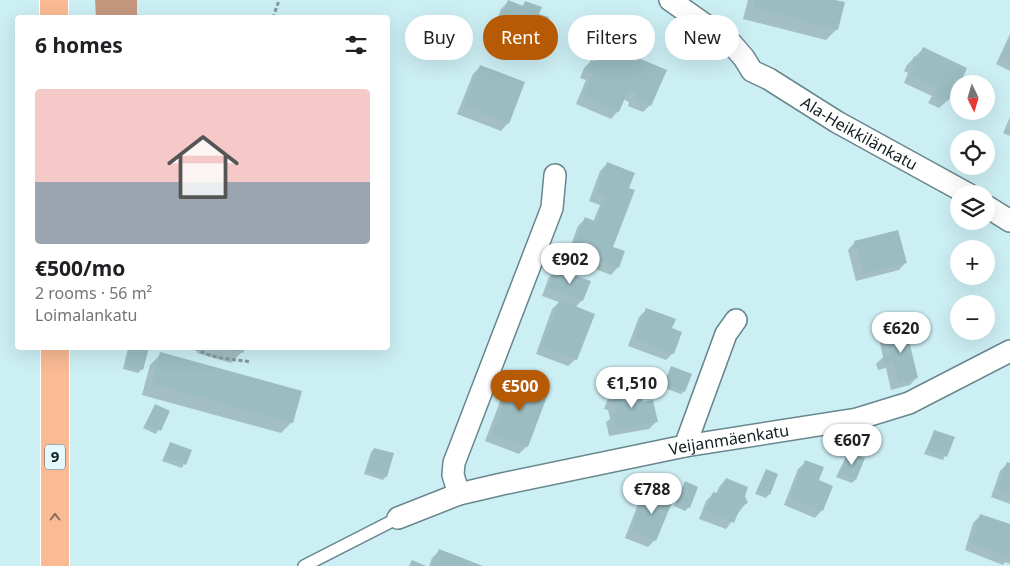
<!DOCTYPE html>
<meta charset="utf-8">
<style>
:root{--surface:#fff;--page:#f6f6f6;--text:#202124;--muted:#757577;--line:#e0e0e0;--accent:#b75a06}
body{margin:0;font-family:"Noto Sans",sans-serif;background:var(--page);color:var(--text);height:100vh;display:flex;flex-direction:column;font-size:19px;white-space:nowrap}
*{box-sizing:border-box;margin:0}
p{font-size:16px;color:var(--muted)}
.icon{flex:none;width:28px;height:28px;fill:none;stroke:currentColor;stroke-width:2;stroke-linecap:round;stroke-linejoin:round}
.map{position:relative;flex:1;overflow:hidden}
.drawer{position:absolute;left:15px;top:15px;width:375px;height:335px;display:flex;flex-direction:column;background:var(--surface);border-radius:5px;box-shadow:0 5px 20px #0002}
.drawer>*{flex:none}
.guide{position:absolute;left:405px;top:15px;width:475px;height:45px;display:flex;gap:10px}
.needle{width:32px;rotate:175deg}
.controls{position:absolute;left:950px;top:75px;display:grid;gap:10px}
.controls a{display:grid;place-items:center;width:45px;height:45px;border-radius:50%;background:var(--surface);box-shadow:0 5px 20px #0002;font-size:25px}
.price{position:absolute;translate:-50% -42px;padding:0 11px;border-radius:18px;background:#fff;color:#222;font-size:16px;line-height:32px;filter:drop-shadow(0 1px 2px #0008)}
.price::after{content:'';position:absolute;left:50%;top:30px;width:15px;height:11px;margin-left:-8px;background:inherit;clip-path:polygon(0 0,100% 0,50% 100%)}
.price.active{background:var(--accent);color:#fff}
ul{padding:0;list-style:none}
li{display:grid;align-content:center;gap:10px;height:265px;padding:0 20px}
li+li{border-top:1px solid var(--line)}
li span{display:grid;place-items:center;height:155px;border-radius:5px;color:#555}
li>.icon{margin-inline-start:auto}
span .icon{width:90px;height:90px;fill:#fffc;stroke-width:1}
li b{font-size:21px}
h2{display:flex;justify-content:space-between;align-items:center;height:60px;padding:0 20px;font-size:21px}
.chip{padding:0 18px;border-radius:22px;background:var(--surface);box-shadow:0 5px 20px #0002;font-size:18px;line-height:45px}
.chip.active{background:var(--accent);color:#fff}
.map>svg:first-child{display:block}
.forest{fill:#c5987e}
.shadow{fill:#0003}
.building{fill:#9bbdc2}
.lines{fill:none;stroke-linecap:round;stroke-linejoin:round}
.lane-casing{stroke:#67878d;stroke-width:14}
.street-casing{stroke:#67878d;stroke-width:24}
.highway-casing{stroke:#fff;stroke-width:30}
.path{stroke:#7f999c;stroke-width:3;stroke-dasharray:4 2.5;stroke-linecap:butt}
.lane{stroke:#fff;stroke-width:11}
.street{stroke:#fff;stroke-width:21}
.highway{stroke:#f9ba94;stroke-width:28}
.oneway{stroke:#866c5a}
.labels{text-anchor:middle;stroke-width:4.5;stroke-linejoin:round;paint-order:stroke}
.shield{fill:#e4f9fc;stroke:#516063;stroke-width:1}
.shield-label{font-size:15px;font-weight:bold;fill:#121f21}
.street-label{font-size:16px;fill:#121f21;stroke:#e4f9fc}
</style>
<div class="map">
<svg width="1010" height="566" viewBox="0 0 1010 566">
<rect width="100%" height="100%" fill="#cceff4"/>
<path class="forest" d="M95,0H137V17H96Z"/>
<g class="shadow">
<path d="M748,0H830L837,29L826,40L743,19Z"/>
<path d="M508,2L521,7L526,2L538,15V40L531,48L492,33L501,9Z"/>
<path d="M1010,34V71L996,64Z"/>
<path d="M605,45L650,105L643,112L628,106L629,102L623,99L618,111L611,119L576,104L586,80L580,78L584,68L591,61L594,62L598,53Z"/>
<path d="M923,49L954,95L939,108L928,103L932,96L904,83L908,73L904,71L907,65Z"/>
<path d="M480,67L508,123L501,131L457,114L473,74Z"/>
<path d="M1010,117V136L1003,133Z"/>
<path d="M608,163L628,189L612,248L618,267L611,275L566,258L578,226L585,219L593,222L600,205L589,201L600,171Z"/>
<path d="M855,242L906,262L899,270L856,281L848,250Z"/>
<path d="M557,270L582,300L575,308L576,359L568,366L536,354L552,309L559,302L542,296L549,277Z"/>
<path d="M647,309L671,329L673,353L666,360L628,346L639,317Z"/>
<path d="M886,330L917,377L910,385L891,390L886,368L878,370L876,364L883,357L879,338Z"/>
<path d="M128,348H148L142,369L138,373L123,369Z"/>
<path d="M199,348H243L242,352L231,363L197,353Z"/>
<path d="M161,354L292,422L281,433L142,395L150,365Z"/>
<path d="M671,368L684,391L681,394L662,387Z"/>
<path d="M513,379L527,446L519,454L485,441L506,386Z"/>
<path d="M618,385L642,403L656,422L649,429L609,436L606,422L610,419L608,410L604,409L610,393Z"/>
<path d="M155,406L168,411L156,434L143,428Z"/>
<path d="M934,432L953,438L943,460L924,454Z"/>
<path d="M170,443L190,451L182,468L162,461Z"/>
<path d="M374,449L386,476L383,480L364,474L371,452Z"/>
<path d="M848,453L855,480L852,483L836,477Z"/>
<path d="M806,462L817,481L822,510L815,518L784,505L798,469Z"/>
<path d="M1008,463L1010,464V504L991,497L1000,471Z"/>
<path d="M766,471L769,494L766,498L755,494Z"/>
<path d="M726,479L744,496L746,503L726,529L699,519L706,501L714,493L716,494L719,487Z"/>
<path d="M685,483L689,507L685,511L674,506Z"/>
<path d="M648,491L655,540L648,547L625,538L640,499Z"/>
<path d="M980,516L1010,525V564L1005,562L1003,565L965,550L973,523Z"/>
<path d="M440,550L479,566H429L432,558Z"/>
</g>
<g class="building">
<path d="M508,0L523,6L525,1L542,7L539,14L549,17L539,41L498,25Z"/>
<path d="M755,0H835L845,2L838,30L753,8Z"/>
<path d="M1010,40V60L1002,57Z"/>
<path d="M605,44L667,70L651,106L634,98L636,94L628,91L619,112L583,97L593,73L586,70L591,60L597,62Z"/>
<path d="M923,47L967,68L955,96L951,94L948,101L935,95L938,88L910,75L915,65L911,64L914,56L918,58Z"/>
<path d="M480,65L525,82L509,124L464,106Z"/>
<path d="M607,162L635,173L629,188L635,190L613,247L625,251L619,268L572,250L585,217L597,222L606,197L596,193Z"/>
<path d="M898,230L907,263L864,274L854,241Z"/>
<path d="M556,269L591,281L583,301L549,288Z"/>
<path d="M560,300L595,314L577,360L542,347Z"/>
<path d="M646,308L676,319L672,328L682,332L674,354L635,338Z"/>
<path d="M905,324L918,378L898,383L893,362L885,364L883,355L891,354L885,329Z"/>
<path d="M130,348H149L143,370L125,365Z"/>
<path d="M227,348H245L243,353Z"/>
<path d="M160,352L302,391L293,423L152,384Z"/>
<path d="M671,366L692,374L685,392L664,384Z"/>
<path d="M513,377L549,391L528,447L492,434Z"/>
<path d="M618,384L641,393L643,402L653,400L658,422L616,430L613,414L617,413L615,403L611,401Z"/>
<path d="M155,404L170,411L161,431L145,425Z"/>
<path d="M934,430L955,437L947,457L927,450Z"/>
<path d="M170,442L192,450L186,465L165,457Z"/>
<path d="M374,448L394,453L387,477L367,471Z"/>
<path d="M848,452L865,458L856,480L839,473Z"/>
<path d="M805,460L824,467L819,480L833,486L823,511L790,498Z"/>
<path d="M1007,462L1010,463V494L997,489Z"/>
<path d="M766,469L778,474L770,495L757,490Z"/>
<path d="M726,478L748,487L745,496L748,503L741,506L734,523L705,511L713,492L720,494Z"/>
<path d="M685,481L698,487L690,508L676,503Z"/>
<path d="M647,490L673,500L656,541L631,531Z"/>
<path d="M980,514L1010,524V558L971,543Z"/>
<path d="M439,549L483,566H432Z"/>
<path d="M412,560L426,566H409Z"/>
</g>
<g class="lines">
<g class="lane-casing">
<path id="lane" d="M304,566L398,518"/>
</g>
<g class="street-casing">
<g id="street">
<path id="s1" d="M670,0L731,43L744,58L752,71L769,79L837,122L968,194"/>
<path d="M986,206L1010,221"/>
<path d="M685,446L726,334L736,320"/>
<path d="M459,494L453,475L454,463L552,208L555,175"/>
<path id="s2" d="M398,518L459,494L502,484L685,446L857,419L909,403L1010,351"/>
</g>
</g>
<g class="highway-casing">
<g id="highway">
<path d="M54,0V18"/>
<path d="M55,348V566"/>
</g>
</g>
<g class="path">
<path d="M273,18L279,0"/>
<path d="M195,348C211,359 233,359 251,362"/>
</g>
<use href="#lane" class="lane"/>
<use href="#street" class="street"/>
<use href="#highway" class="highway"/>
</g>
<defs><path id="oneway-chevron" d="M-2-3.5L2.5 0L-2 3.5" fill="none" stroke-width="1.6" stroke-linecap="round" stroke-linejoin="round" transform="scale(1.25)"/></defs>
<use class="oneway" href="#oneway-chevron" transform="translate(55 517) rotate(-90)"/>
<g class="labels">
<rect class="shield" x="45" y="444.5" width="20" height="25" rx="4"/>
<g class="shield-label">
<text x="55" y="462">9</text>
</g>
<g class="street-label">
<text dy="6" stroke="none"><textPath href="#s1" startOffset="234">Ala-Heikkilänkatu</textPath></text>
<text dy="6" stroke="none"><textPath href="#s2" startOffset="341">Veijanmäenkatu</textPath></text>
</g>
</g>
</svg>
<div class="controls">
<a><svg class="needle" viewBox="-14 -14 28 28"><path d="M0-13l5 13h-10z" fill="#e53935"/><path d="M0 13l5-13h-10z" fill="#757577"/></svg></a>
<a><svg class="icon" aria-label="locate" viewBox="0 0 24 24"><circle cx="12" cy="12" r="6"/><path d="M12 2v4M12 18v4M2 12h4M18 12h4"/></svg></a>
<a><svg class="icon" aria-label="layers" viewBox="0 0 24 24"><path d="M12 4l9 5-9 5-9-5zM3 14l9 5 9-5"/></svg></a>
<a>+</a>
<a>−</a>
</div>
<b class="price" style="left:570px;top:285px">€902</b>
<b class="price" style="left:901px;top:354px">€620</b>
<b class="price" style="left:632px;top:409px">€1,510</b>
<b class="price active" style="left:520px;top:412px">€500</b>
<b class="price" style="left:852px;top:466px">€607</b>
<b class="price" style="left:652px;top:515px">€788</b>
<div class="guide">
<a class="chip">Buy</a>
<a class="chip active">Rent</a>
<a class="chip">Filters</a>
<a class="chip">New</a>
</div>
<section class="drawer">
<h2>6 homes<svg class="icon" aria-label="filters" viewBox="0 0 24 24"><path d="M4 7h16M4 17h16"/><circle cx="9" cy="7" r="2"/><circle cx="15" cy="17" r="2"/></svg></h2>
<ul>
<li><span style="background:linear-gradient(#f6c9c9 60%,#9aa5b1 0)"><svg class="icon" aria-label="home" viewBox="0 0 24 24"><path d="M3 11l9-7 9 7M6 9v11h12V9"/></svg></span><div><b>€500/mo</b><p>2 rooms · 56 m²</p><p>Loimalankatu</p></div></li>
</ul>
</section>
</div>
